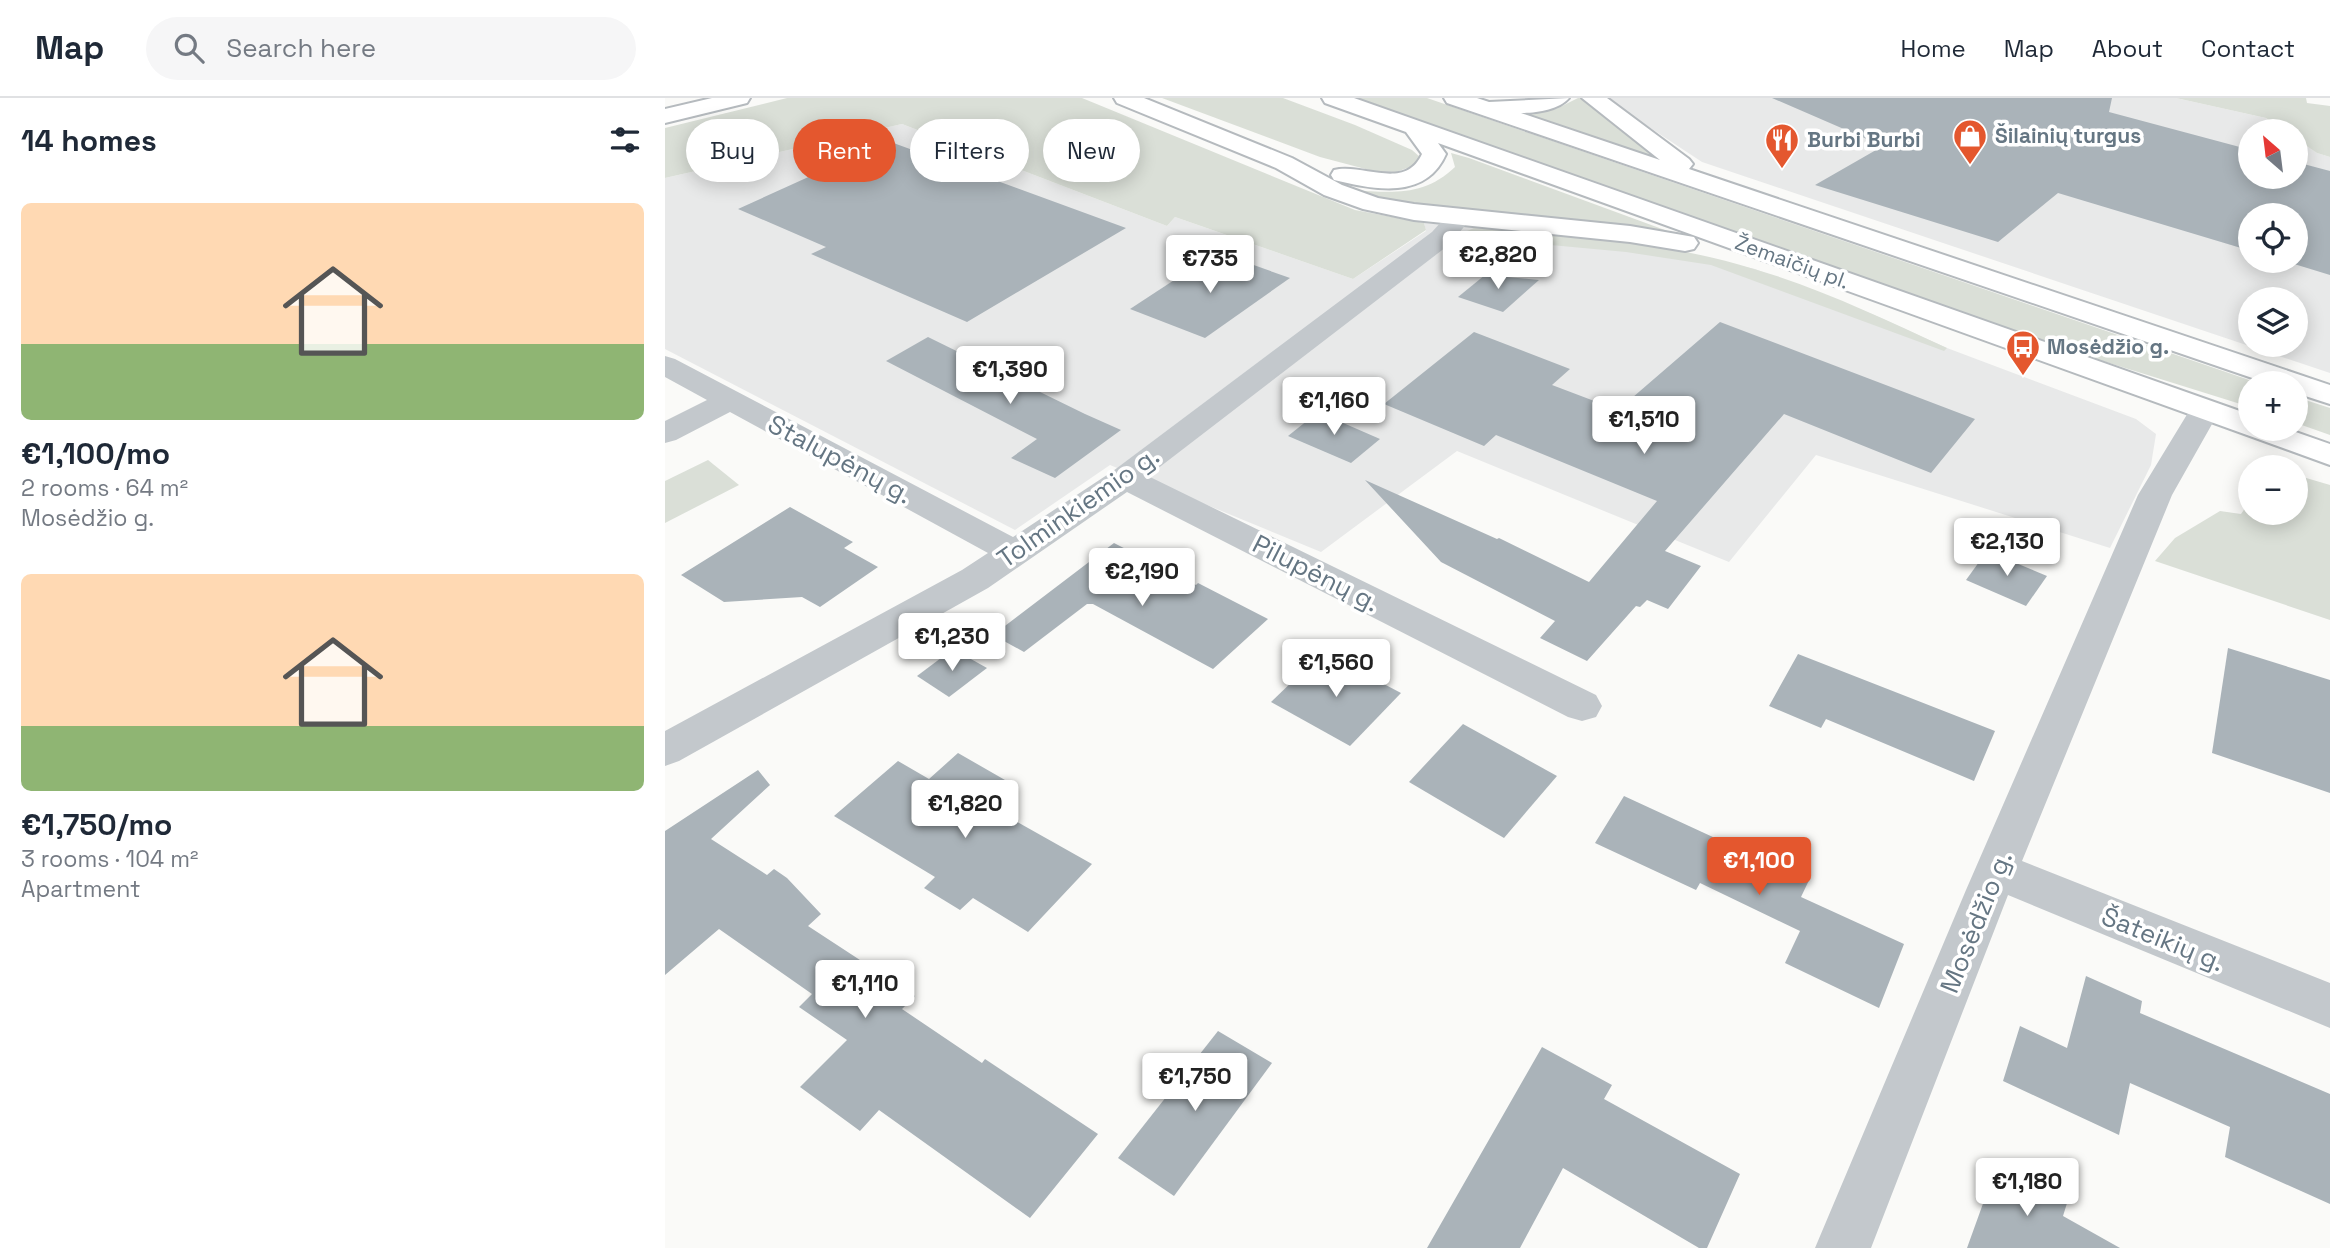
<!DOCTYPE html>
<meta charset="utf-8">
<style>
:root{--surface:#fff;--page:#f6f6f7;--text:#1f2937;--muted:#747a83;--line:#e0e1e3;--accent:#e4572e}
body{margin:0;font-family:"Space Grotesk",sans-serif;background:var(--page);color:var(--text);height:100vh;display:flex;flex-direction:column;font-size:26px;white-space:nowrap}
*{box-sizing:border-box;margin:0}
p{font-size:23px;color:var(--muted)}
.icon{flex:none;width:38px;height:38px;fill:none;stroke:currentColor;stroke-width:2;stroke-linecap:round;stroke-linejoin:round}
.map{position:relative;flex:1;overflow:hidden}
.details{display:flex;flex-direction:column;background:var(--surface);width:665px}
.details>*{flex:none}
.banner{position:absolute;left:21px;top:21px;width:665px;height:63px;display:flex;gap:14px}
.needle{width:46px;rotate:332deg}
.buttons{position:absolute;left:1573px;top:21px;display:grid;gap:14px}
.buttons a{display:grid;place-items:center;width:70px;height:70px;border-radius:50%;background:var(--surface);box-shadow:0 4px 18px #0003;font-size:35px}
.price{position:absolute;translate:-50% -60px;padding:0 16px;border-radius:7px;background:#fff;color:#222;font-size:23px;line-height:46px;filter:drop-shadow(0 2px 4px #0008)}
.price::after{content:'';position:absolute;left:50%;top:42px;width:21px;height:16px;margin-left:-10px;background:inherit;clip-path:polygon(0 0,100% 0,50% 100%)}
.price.active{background:var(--accent);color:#fff}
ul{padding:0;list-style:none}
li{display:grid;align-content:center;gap:14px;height:371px;padding:0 21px}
li span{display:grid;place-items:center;height:217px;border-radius:10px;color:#555}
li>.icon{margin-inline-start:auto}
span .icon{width:126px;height:126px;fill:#fffc;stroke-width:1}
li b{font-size:30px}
h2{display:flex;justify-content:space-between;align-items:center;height:84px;padding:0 21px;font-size:30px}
.pill{padding:0 24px;border-radius:32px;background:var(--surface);box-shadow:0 4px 18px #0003;font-size:24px;line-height:63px}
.pill.active{background:var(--accent);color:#fff}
header{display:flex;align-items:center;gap:42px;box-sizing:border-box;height:98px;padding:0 35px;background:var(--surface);border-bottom:2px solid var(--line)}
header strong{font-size:33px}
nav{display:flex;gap:38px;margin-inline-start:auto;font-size:24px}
.search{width:490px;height:63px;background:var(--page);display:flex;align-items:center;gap:18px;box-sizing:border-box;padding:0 24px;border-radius:38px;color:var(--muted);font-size:26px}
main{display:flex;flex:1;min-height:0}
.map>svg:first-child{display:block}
.built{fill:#e8e9e9;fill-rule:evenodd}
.green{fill:#dadfd7}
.building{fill:#aab3b9}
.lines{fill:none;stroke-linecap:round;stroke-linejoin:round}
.major-casing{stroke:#b5babe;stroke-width:4}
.minor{fill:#c3c8cc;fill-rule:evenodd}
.major{fill:#fff;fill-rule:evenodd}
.labels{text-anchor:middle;stroke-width:7;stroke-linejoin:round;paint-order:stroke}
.far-poi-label{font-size:21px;font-weight:bold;fill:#657683;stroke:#fff;text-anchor:start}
.far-street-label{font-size:21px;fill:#657683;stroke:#fff}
.street-label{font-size:26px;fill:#657683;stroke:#fff}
</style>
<header>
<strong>Map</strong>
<div class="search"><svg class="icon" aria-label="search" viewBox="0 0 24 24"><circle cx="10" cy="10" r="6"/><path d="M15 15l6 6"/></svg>Search here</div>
<nav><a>Home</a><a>Map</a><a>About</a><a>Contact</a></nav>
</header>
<main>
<section class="details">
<h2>14 homes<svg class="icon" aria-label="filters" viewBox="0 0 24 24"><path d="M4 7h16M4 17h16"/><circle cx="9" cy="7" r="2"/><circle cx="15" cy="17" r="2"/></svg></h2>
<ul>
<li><span style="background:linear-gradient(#ffd9b3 65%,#8fb573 0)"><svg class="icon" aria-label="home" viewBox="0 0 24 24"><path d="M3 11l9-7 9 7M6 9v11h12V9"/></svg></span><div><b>€1,100/mo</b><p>2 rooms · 64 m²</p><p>Mosėdžio g.</p></div></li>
<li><span style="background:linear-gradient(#ffd9b3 70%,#8fb573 0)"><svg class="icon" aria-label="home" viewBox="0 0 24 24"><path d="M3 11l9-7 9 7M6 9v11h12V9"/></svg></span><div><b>€1,750/mo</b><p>3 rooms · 104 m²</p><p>Apartment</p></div></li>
</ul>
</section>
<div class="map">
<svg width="1665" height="1150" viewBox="0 0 1665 1150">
<rect width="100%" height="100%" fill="#fafaf8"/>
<g class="built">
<path d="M940,0H1511L1601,20L1620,33H1586V79H1631V41L1652,55L1665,59V275L1037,64ZM1586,117H1631V163H1586ZM1586,201H1631V247H1586Z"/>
<path d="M237,26L502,128L510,119L688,181L761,133L759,125L944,140L1090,171L1207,216L1282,250L1471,321L1491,336L1486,367L1445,450L1151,357L1064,464L792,353L656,454L445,367L350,432L0,251V80Z"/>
</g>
<g class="green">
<path d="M122,0H417L690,112L759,125L761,132L688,181L510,119L502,128L237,26L0,80V30Z"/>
<path d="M497,0H618L690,27L747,52L755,59L748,68L731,74L708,73L655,59Z"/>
<path d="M693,0H762L1593,285H1586L1585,309L1393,249Z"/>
<path d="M913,0H919L997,62L861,16L891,11Z"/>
<path d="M1511,0H1641L1642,5L1665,8V59L1652,55L1631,41V33H1620L1601,20Z"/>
<path d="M786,55L804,60L1008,135C906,118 801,115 698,98L688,92C728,95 760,98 790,69Z"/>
<path d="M809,130C903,137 998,143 1089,171C1155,190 1219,221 1282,250L1279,253L1046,167L961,154L791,138Z"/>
<path d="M1631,299L1665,310V337L1631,325Z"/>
<path d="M43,362L74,387L0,425V383Z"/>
<path d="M1631,377L1665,387V522L1490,463L1510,440L1555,413L1576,416L1585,403L1586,415H1631Z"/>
</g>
<g class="building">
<path d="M1107,0H1447L1444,14L1586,52V79H1631V64L1665,73V177L1619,163H1631V117H1586V153L1393,95L1333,144L1150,87L1218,48Z"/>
<path d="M223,43L461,130L302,224L146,156L161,149L73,111Z"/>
<path d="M552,154L625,180L540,240L465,211Z"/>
<path d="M820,177L874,182L838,214L793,199Z"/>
<path d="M1055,224L1310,321L1266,375L1119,316L1000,453L1036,468L1003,511L982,502L975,509L971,508L922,563L875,540L890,523L776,464L700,382L832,441L834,440L924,484L992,403L831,337L819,348L719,306L809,234L905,271L887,287L953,312Z"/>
<path d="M263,239L420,316L456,332L390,380L346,360L372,341L221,263Z"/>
<path d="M653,314L715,341L686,365L623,338Z"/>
<path d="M125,409L188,444L179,450L213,469L155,509L137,499L59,504L16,477Z"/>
<path d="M449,445L531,487L533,485L603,521L548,571L428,506H422L359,554L328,537Z"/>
<path d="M1322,453L1382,478L1361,508L1301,482Z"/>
<path d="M1563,550L1665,582V695L1547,655Z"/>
<path d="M288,551L322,570L284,599L252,578Z"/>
<path d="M658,554L736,595L685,648L606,604Z"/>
<path d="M1133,556L1330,633L1309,683L1161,621L1156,630L1104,608Z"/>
<path d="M798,626L892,678L839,740L744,684Z"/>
<path d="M293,655L340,682L317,704L427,766L363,834L308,800L295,812L259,790L270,779L169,718L233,663L264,681Z"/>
<path d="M93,672L105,687L46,741L102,777L109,771L122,780L156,816L143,828L250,898L237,911L317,965L320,961L433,1036L365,1120L214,1012L195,1033L135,989L182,942L134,909L147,896L54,831L0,877V733Z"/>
<path d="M959,698L1063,746L1066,741L1146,778L1136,799L1239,846L1214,910L1120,865L1135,833L1035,785L1031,792L930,745Z"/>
<path d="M1421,878L1477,903L1475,915L1665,996V1106L1560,1059L1565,1029L1465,985L1454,1037L1338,983L1355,928L1402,950Z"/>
<path d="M553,933L607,965L509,1098L453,1060Z"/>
<path d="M877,949L947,987L939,1001L1075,1076L1042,1150H1034L898,1070L855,1150H762Z"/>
<path d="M1333,1064L1403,1102L1398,1118L1455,1150H1302Z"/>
</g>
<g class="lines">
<g class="major-casing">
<g id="major">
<path d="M47,0H85L82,5L0,25V11Z"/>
<path d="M449,0H479L627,60L677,87L713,100L749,106L965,128L1029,139L1033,145L1029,151L1020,153L965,144L749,122L698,111L659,97L611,70L452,5Z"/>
<path d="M657,0H689L1586,317V331H1622L1665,346V367L773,45L781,56C761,102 710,92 669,82L666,77L669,72C698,65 740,93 757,56L741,34L660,5Z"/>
<path d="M779,0H812L824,4L904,0C894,12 871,15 856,15L995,62L917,0H942L1024,61L1028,66L1024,71L1665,287V306L1631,295V285H1602L782,5Z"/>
</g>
</g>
<g class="minor">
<path d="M794,111L803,114L807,119L785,146L483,378L931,597L937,608L931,619L917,623L903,619L462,394L323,490L14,663L0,668V633L297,472L323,455L65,314L11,342L0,345V323L42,302L0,279V258L10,261L348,439L448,373L767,134L785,114Z"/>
<path d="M1540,303L1551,305L1555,312L1507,397L1357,763L1665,885V930L1343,797L1206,1150H1150L1301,792L1473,397L1529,305Z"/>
</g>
<use href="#major" class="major"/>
</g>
<defs>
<g id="shop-pin" transform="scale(1.75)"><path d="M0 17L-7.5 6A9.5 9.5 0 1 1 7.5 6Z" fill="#e4572e" stroke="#fff"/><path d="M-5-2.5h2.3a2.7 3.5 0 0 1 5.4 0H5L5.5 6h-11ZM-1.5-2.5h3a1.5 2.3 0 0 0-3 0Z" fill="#fff"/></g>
<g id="restaurant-pin" transform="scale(1.75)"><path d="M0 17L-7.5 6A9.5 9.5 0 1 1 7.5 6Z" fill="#e4572e" stroke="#fff"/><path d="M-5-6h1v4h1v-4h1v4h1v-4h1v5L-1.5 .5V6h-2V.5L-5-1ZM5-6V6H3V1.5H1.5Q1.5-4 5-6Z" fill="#fff"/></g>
<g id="bus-pin" transform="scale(1.75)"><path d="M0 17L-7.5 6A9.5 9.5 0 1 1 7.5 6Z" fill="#e4572e" stroke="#fff"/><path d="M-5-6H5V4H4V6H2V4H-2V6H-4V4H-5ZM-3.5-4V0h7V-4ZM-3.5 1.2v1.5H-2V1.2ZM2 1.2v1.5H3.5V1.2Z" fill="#fff"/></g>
</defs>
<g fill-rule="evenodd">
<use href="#shop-pin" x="1305" y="38"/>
<use href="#restaurant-pin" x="1117" y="42"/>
<use href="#bus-pin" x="1358" y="249"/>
</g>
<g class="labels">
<g class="far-poi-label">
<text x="1330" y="45">Šilainių turgus</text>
<text x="1142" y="49">Burbi Burbi</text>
<text x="1382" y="256">Mosėdžio g.</text>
</g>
<g class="far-street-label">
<text transform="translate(1127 164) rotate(20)" y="7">Žemaičių pl.</text>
</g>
<g class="street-label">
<text transform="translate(175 361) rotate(28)" y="9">Stalupėnų g.</text>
<text transform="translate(413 409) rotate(-35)" y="9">Tolminkiemio g.</text>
<text transform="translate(651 475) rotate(27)" y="9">Pilupėnų g.</text>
<text transform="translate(1311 824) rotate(-68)" y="9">Mosėdžio g.</text>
<text transform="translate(1498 841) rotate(22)" y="9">Šateikių g.</text>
</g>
</g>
</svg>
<div class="buttons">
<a><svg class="needle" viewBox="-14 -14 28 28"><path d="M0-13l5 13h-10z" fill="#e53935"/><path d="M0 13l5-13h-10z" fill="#747a83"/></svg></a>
<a><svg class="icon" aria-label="locate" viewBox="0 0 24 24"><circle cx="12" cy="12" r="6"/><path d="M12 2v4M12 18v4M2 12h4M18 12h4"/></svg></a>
<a><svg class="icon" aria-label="layers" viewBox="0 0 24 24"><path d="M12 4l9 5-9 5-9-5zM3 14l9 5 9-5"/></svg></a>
<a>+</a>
<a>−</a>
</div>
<b class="price" style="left:833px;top:193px">€2,820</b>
<b class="price" style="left:545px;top:197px">€735</b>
<b class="price" style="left:345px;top:308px">€1,390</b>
<b class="price" style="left:669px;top:339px">€1,160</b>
<b class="price" style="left:979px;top:358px">€1,510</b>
<b class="price" style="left:1342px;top:480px">€2,130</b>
<b class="price" style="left:477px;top:510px">€2,190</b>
<b class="price" style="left:287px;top:575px">€1,230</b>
<b class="price" style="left:671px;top:601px">€1,560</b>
<b class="price" style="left:300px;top:742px">€1,820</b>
<b class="price active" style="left:1094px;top:799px">€1,100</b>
<b class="price" style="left:200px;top:922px">€1,110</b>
<b class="price" style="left:530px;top:1015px">€1,750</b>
<b class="price" style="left:1362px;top:1120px">€1,180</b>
<div class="banner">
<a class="pill">Buy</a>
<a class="pill active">Rent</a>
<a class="pill">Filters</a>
<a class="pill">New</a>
</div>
</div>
</main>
